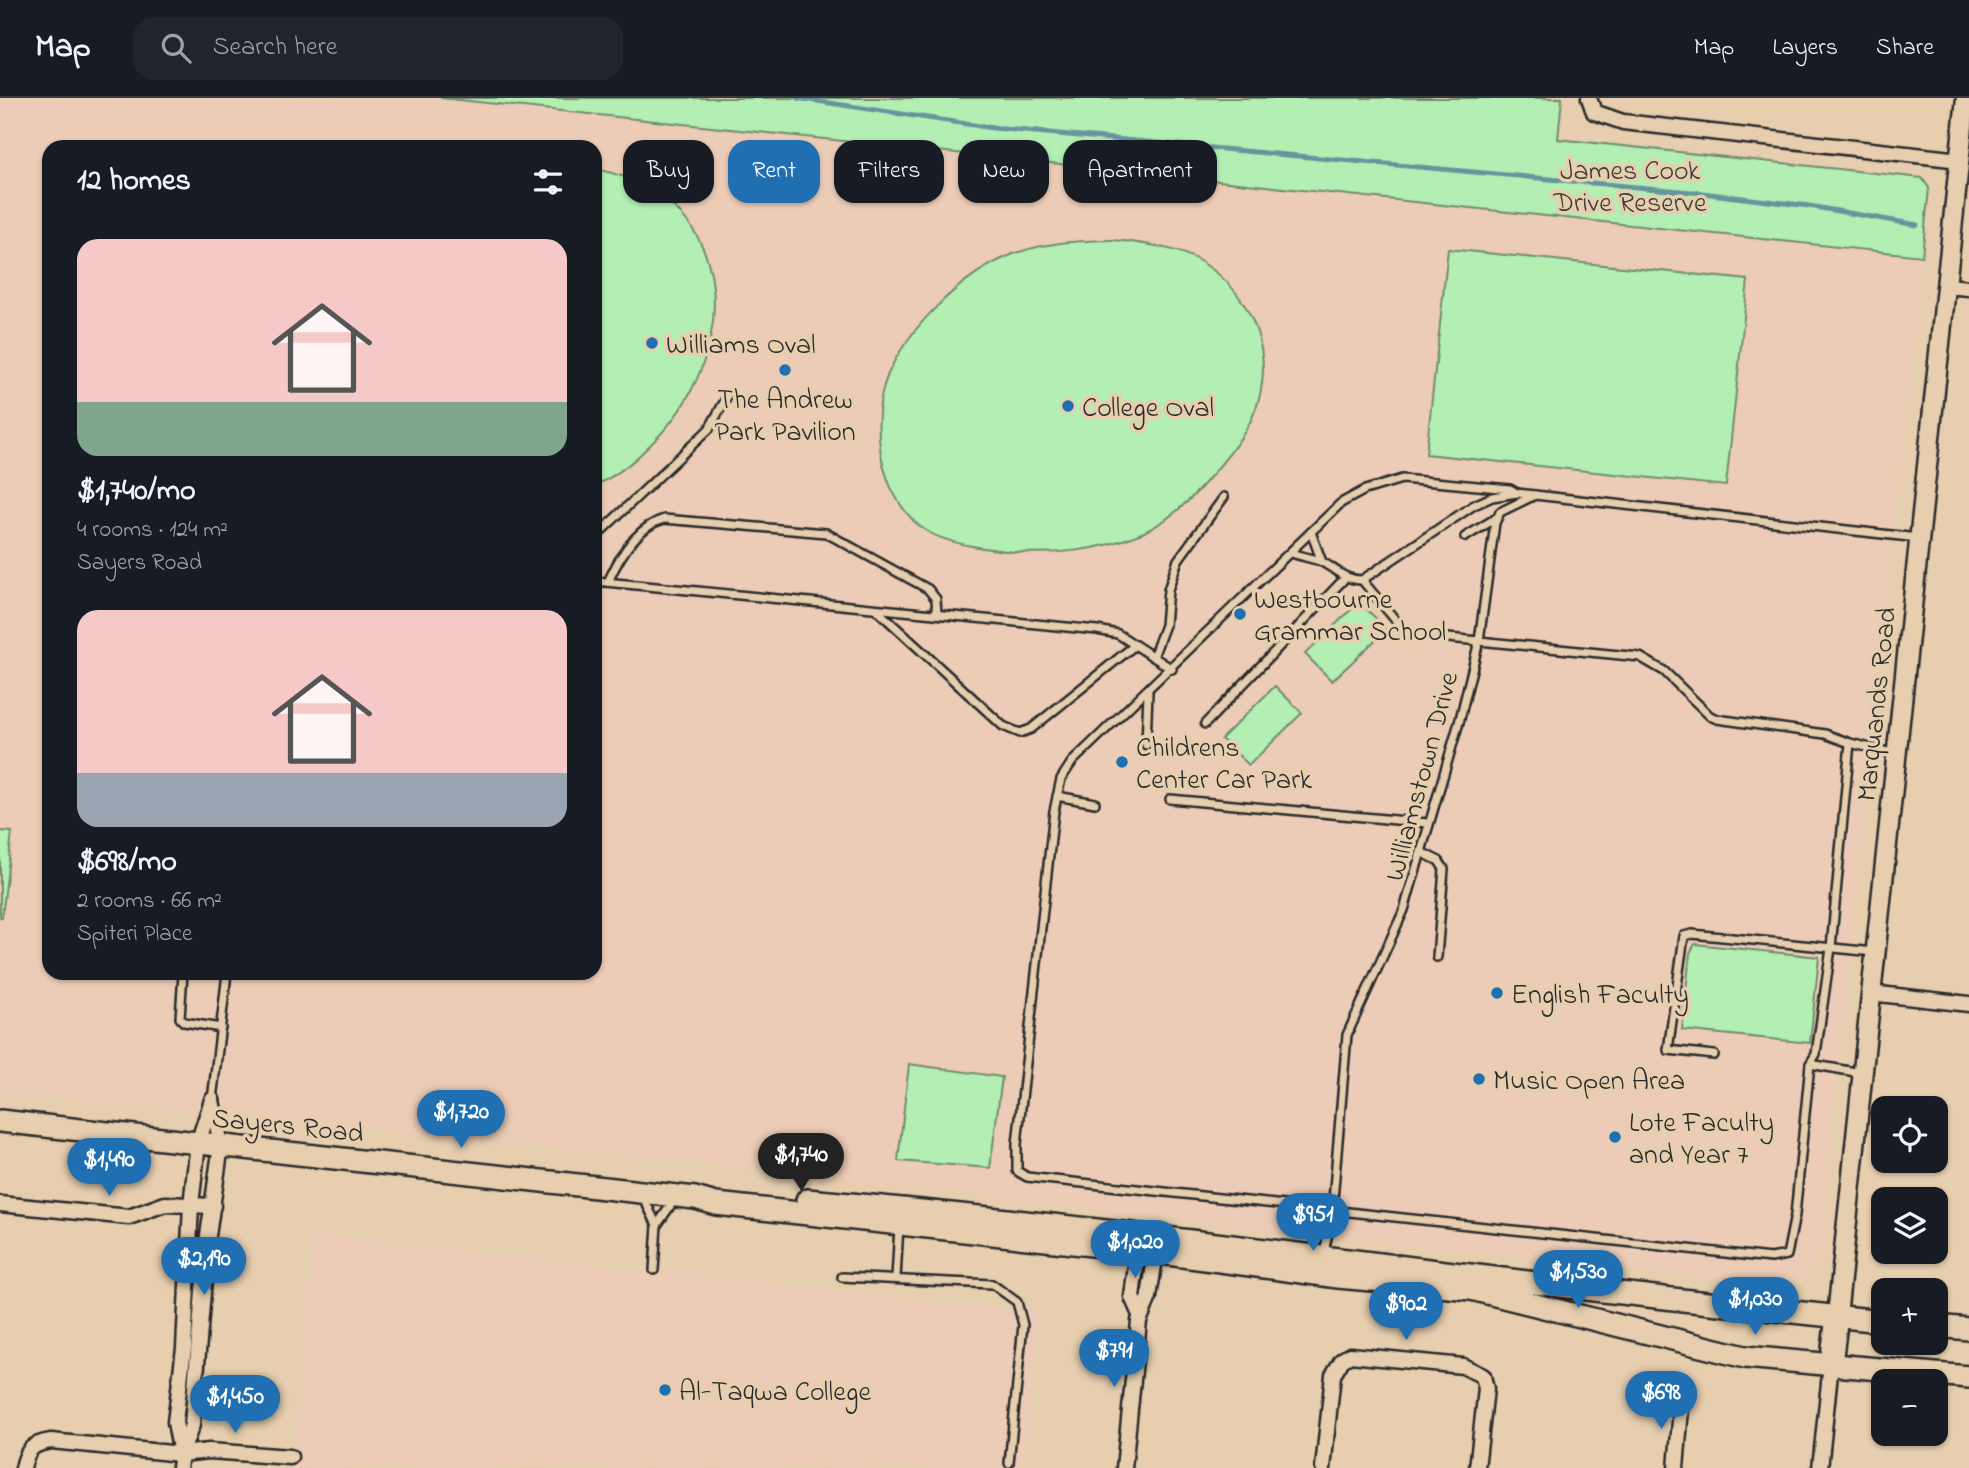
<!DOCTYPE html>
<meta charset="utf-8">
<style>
:root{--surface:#171b24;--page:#20242c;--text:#f1f3f6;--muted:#9ea1a6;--line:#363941;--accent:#1f6fb2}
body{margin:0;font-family:"Indie Flower",sans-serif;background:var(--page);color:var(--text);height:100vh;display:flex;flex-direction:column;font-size:26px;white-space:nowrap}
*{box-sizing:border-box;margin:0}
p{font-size:23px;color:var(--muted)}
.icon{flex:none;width:38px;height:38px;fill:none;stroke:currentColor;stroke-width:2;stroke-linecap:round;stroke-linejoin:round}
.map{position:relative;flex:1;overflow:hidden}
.sheet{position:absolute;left:42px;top:42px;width:560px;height:840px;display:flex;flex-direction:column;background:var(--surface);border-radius:21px;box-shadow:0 2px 5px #0004}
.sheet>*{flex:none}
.banner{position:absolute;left:623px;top:42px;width:665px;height:63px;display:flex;gap:14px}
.controls{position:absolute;left:1871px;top:998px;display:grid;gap:14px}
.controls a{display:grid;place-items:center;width:77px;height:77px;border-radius:14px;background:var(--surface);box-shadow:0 2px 5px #0004;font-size:35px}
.price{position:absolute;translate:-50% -60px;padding:0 16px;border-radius:24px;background:var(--accent);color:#fff;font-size:23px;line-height:46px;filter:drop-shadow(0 2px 4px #0008)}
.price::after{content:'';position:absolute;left:50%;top:42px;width:21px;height:16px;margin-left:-10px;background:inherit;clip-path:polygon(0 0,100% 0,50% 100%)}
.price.on{background:#222;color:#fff}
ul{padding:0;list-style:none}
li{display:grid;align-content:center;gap:14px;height:371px;padding:0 35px}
li span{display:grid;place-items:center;height:217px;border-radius:21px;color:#555}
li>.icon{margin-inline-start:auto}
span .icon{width:126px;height:126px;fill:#fffc;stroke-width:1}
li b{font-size:30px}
h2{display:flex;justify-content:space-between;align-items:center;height:84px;padding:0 35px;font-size:30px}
.chip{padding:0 24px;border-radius:21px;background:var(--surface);box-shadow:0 2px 5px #0004;font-size:24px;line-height:63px}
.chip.on{background:var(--accent);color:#fff}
header{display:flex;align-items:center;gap:42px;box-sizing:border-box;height:98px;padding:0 35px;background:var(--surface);border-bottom:2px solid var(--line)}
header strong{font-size:33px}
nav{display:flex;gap:38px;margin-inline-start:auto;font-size:24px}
.search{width:490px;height:63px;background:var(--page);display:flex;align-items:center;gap:18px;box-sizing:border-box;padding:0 24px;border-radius:21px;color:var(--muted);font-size:26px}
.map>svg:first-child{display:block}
.built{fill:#ecccb6;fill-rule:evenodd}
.green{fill:#b3eeb2;stroke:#6f8c6e;stroke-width:2}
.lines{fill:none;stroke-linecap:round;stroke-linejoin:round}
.stream{stroke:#66959d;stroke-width:5}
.service-casing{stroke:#2b2b2b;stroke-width:12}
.minor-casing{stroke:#2b2b2b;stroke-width:19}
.tertiary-casing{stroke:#2b2b2b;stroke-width:23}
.secondary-casing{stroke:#2b2b2b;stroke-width:26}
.service{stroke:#e6ceaf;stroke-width:7}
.minor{stroke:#e6ceaf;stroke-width:14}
.tertiary{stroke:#e6ceaf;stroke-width:18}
.secondary{stroke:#e6ceaf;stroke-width:21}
.poi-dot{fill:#1f6fb2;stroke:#e6ceaf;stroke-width:2.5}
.labels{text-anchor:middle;stroke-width:7;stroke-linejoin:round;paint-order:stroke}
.park-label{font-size:28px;fill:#393e38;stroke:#e6ceaf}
.poi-label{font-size:28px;fill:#2b2b2b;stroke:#e6ceaf;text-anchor:start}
.street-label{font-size:28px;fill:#2b2b2b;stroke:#e6ceaf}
</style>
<header>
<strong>Map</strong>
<div class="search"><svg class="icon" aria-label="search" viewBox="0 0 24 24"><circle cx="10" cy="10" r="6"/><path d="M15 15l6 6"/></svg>Search here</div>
<nav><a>Map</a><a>Layers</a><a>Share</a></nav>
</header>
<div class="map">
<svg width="1969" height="1370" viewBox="0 0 1969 1370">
<rect width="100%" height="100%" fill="#e6ceaf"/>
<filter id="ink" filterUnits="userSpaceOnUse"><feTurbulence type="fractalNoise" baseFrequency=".0143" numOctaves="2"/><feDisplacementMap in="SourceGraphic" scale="14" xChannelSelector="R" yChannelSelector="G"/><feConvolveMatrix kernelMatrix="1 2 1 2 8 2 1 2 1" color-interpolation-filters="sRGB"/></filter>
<g filter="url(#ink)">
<g class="built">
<path d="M0,0H440L1922,158L1818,1164L1790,1187L1276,1134L798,1074L0,993ZM49,49H595V875H49Z"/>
<path d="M314,1137L1039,1215L1022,1370H292Z"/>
</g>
<g class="green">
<path d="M440,0H1562L1558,41L1922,80L1929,90L1922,158Z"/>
<path d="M595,71C744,100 743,261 647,350C632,365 615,379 595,387Z"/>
<path d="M1113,142C1142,145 1178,149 1203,165C1255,198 1278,263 1252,320C1243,339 1230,355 1217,371C1197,396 1172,422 1142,435C1100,453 1051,458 1006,453C981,450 947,446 925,432C908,421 893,398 887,379C876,348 875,307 888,276C908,231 959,180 1004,160C1038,144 1077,143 1113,142Z"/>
<path d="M1448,151L1748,182L1726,388L1426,356Z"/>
<path d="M1359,504L1387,531L1332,583L1305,556Z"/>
<path d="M1275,588L1302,615L1249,667L1221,641Z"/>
<path d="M0,733L12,734L2,820L0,819Z"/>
<path d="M1695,846L1819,859L1810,945L1682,932L1690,855Z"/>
<path d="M909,966L1002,979L990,1070L898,1063Z"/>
</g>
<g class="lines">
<path class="stream" d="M797,0L993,30L1702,95L1809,108L1917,127"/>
<g class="service-casing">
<g id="service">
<path d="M1517,395L1510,391L1402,381L1365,392L1341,405L1072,664L1061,681L1054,713L1017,1046V1073L1027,1079L1771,1160L1787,1157L1795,1117L1810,966L1816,956L1831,850L1850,645L1825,636L1717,621L1710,618L1664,573L1640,559L1479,543L1495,425L1500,414L1535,397"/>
<path d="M1311,434L1322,464"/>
<path d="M595,439L709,331L727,299"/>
<path d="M1465,439L1498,419"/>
<path d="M1291,455C1300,458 1311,460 1320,463C1335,470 1343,482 1362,482L1474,407L1492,399L1517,395L1918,440"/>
<path d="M595,483L1097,532L1118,536L1172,571"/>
<path d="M608,484C619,459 636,429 664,421L826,435L928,491L936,501L937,516"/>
<path d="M877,512L1003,628L1020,635L1031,631L1135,547"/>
<path d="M1153,559L1165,527L1168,492L1178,462L1224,399"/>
<path d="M1205,626L1345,480"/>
<path d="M1850,645L1896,656"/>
<path d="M1146,647L1148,594"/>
<path d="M1057,698L1095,705"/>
<path d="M1170,701L1428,725"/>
<path d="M1423,755L1439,763L1444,771L1437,859"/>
<path d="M183,875L180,920L184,924L221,930"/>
<path d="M1714,957L1668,952L1684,838L1692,836L1874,854"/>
<path d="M1810,966L1861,975"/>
<path d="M212,1002L227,875"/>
<path d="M643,1099L657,1127"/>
<path d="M1324,1155L1332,1114L1347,937L1404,812L1460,621L1479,543L1407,536L1362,482"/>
<path d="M654,1172L657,1127L675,1101"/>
<path d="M842,1179L992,1186L1017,1204L1023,1227L1009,1365"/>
<path d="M896,1180L899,1128"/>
</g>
</g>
<g class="minor-casing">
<g id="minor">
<path d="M1589,0L1594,14L1623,24L1960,62"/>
<path d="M1946,188L1969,190"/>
<path d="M1870,895L1969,906"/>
<path d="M0,1106L129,1119L165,1106L213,1108"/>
<path d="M1139,1144L1132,1199L1140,1217"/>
<path d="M181,1356L175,1324L184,1250L191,1107L198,1045L212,1002"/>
<path d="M23,1370C27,1351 32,1346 51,1343L181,1356L209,1353L290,1359"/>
<path d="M179,1370L181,1356L192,1327L207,1145L221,1047L212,1002"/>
<path d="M1124,1370L1139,1223L1149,1199L1157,1148"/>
<path d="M1323,1370L1333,1277L1342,1262L1350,1257L1463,1268L1483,1278L1486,1291L1477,1370"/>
<path d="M1676,1370L1682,1299"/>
<path d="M1820,1370L1831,1266"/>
</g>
</g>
<g class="tertiary-casing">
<path id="tertiary" d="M1837,1218L1966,0"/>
</g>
<g class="secondary-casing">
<g id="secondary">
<path d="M0,1023L695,1100L716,1106L1138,1152L1338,1179L1471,1191L1745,1259L1969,1279"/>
<path d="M807,1102C1166,1134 1524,1189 1883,1223"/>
<path d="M1936,1228L1969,1231"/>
<path d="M1831,1266L1837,1218"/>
</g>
</g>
<use href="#service" class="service"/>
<use href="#minor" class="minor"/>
<use href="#tertiary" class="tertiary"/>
<use href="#secondary" class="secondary"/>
</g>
</g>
<g class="poi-dot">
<circle cx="652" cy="245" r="7"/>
<circle cx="785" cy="272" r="7"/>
<circle cx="1068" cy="308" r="7"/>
<circle cx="1240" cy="516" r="7"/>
<circle cx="1122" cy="664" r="7"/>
<circle cx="1497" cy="895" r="7"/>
<circle cx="1479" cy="981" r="7"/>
<circle cx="1615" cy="1039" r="7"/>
<circle cx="665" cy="1292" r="7"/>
</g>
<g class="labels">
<g class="park-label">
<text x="1630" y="81">James Cook<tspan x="1630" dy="32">Drive Reserve</tspan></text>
</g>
<g class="poi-label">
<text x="666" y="255">Williams Oval</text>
<text x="785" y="310" text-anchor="middle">The Andrew<tspan x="785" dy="32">Park Pavilion</tspan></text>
<text x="1082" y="318">College Oval</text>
<text x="1254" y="510">Westbourne<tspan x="1254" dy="32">Grammar School</tspan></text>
<text x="1136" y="658">Childrens<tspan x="1136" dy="32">Center Car Park</tspan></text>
<text x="1511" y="905">English Faculty</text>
<text x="1493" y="991">Music Open Area</text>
<text x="1629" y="1033">Lote Faculty<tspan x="1629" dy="32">and Year 7</tspan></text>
<text x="679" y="1302">Al-Taqwa College</text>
</g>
<g class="street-label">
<text transform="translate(1875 606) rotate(-84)" y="10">Marquands Road</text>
<text transform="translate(1420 678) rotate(-75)" y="10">Williamstown Drive</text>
<text transform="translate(288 1026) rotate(6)" y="10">Sayers Road</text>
</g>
</g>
</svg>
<div class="controls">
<a><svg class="icon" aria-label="locate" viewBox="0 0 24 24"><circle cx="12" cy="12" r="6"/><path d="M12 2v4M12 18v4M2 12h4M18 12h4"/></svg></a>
<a><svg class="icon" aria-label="layers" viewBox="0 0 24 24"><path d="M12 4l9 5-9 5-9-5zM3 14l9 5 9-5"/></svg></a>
<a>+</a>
<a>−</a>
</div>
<b class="price" style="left:461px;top:1052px">$1,720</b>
<b class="price on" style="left:801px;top:1095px">$1,740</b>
<b class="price" style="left:109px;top:1100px">$1,490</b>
<b class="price" style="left:1313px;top:1155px">$951</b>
<b class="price" style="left:1135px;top:1182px">$1,020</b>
<b class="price" style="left:204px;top:1199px">$2,190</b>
<b class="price" style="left:1578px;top:1212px">$1,530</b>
<b class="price" style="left:1755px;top:1239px">$1,030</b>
<b class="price" style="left:1406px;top:1244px">$902</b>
<b class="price" style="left:1114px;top:1291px">$791</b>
<b class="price" style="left:1661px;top:1333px">$698</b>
<b class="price" style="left:235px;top:1337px">$1,450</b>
<div class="banner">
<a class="chip">Buy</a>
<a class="chip on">Rent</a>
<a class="chip">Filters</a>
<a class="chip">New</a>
<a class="chip">Apartment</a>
</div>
<section class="sheet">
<h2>12 homes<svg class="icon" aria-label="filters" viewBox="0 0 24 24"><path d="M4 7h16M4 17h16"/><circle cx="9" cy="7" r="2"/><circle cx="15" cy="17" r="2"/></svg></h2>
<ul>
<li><span style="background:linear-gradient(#f6c9c9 75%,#7fa58c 0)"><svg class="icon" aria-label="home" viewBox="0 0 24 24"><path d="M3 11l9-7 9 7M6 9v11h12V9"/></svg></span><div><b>$1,740/mo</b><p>4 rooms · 124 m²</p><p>Sayers Road</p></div></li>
<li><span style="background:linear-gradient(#f6c9c9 75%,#9aa5b1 0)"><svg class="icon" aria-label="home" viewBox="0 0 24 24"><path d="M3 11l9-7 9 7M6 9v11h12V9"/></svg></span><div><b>$698/mo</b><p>2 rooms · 66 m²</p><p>Spiteri Place</p></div></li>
</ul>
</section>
</div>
